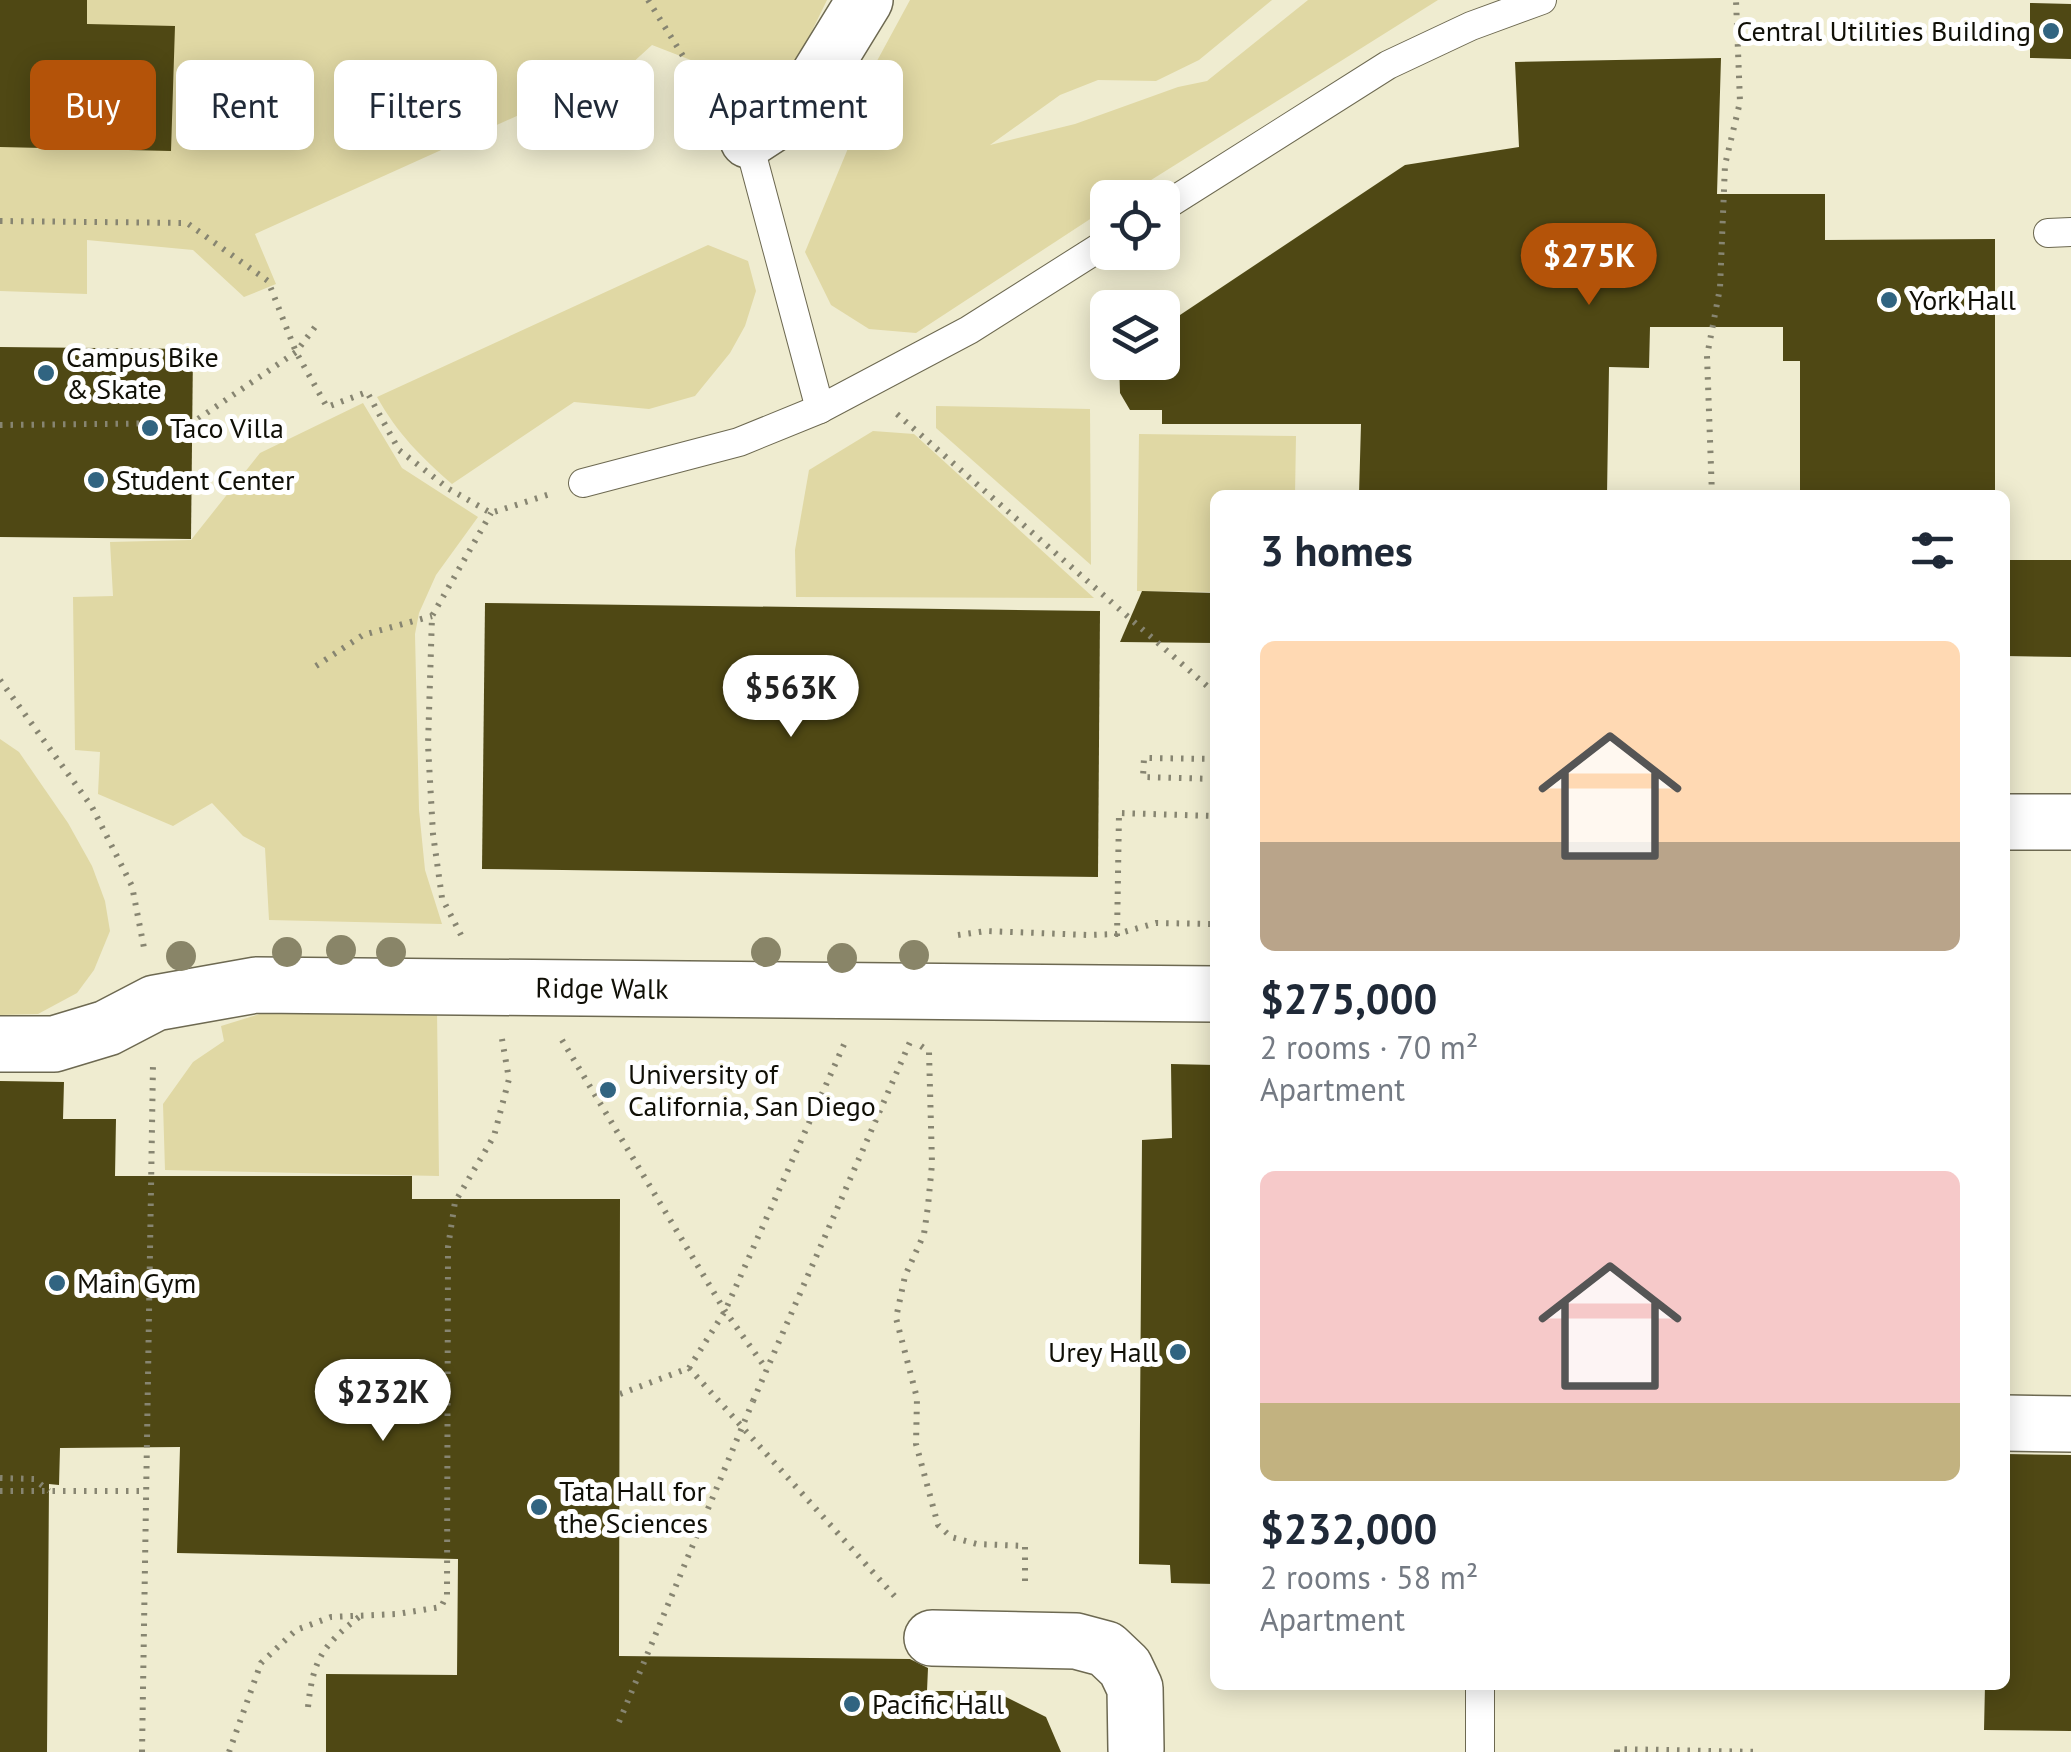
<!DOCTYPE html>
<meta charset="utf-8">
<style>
:root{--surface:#fff;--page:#f6f6f7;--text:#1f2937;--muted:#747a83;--accent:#b45309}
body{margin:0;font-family:"PT Sans",sans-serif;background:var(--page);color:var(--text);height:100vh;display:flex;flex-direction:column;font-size:38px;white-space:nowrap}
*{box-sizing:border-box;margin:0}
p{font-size:32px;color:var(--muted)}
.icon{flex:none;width:55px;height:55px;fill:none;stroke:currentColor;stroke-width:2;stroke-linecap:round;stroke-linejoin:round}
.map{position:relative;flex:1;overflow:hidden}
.panel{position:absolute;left:1210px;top:490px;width:800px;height:1200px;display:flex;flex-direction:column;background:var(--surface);border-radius:15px;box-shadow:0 5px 25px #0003}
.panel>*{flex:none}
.guide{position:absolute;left:30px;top:60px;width:950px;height:90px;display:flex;gap:20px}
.buttons{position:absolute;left:1090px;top:180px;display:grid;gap:20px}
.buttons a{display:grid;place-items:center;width:90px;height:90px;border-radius:15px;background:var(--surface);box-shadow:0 5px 25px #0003;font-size:50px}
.price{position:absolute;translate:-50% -85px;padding:0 22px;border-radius:35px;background:#fff;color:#222;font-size:32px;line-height:65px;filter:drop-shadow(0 2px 5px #0008)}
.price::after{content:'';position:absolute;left:50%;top:60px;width:30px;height:22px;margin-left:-15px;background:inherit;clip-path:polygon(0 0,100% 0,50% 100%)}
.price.on{background:var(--accent);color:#fff}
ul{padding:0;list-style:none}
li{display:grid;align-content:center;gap:20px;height:530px;padding:0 50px}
li span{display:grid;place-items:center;height:310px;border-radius:15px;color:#555}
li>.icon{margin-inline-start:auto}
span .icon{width:180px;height:180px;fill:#fffc;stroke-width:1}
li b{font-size:42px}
h2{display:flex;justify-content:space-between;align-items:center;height:120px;padding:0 50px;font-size:42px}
.tag{padding:0 35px;border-radius:15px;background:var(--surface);box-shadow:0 5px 25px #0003;font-size:35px;line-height:90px}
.tag.on{background:var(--accent);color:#fff}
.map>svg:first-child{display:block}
.green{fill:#e0d8a4}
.building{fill:#4f4814}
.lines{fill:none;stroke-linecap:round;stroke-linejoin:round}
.lane-casing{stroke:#6d6951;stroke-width:30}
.street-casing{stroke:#6d6951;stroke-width:58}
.path{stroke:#878571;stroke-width:6;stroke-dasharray:2.5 8;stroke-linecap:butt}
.lane{stroke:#fff;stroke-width:28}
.street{stroke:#fff;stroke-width:55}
.path-bridge{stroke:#878571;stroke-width:6;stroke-dasharray:2.5 8;stroke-linecap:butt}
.tree{fill:#898568}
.poi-dot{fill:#316481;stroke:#fff;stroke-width:4}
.labels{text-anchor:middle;stroke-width:10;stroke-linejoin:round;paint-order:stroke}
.poi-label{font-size:28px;fill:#100f06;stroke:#fff;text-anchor:start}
.street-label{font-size:28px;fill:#100f06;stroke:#fff}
</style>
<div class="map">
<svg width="2071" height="1752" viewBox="0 0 2071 1752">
<rect width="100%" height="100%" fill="#efecd0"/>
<g class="green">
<path d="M0,0H827L792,72L773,64L725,79L701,64L652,45L630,65L255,234L276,284L244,297L193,250L87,240V294L0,291Z"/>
<path d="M910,0H1272L1199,60L1156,81L1098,80L1060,95L990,145L1075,124L1178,87L1207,81L1308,0H1438L1124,197L1108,198L1107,208L916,333L869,329L831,305L805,252L849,146L893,134L900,120L852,107Z"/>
<path d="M708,245L748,261L756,291L745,326L730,353L695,396L649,409L574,402L452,484C421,457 397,433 377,397Z"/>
<path d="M363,403L402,468L478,517L436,575L419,613L415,634L419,810L425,870L442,924L269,920L265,848L243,836L212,803L173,826L98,794L100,752L75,750L73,597L113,596L110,542L191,540L260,453Z"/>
<path d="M936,406L1090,409L1091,565L936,428Z"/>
<path d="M873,431L914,434L1094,598L796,597L795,550L809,470Z"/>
<path d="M1139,434L1296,436L1295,495H1215V592L1137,591Z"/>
<path d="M0,739L19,752L68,823L92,866L105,901L110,931L94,970L77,993L38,1014L0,1015Z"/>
<path d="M273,1010H437L439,1176L165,1170L163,1104L193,1062L224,1041L221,1026Z"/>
</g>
<g class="building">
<path d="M0,0H87V24L175,26L171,151L0,147Z"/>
<path d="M2030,3L2071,4V59L2030,58Z"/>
<path d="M1721,58L1717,194H1825V240L1995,239V495H1800V361H1783V327H1650L1649,368L1609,367L1607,495H1359L1361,424H1162V410H1130L1120,393L1119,362H1162V327L1405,165L1519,147L1515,62Z"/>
<path d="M0,347L193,349L191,539L0,537Z"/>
<path d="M2005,560H2071V657L2005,656Z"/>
<path d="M1142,591L1215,593V643L1120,642Z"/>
<path d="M485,603L1100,611L1098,877L482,869Z"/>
<path d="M1171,1064L1215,1065V1584L1171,1583L1170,1565L1139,1564L1142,1140L1172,1138Z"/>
<path d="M0,1081L64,1082L63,1119H116L115,1176H412V1199H620L619,1656L910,1659L928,1668L927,1691H994L1046,1717L1061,1752H326V1674L457,1675L458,1559L177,1553L180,1447L60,1448L59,1485L49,1484L47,1752H0Z"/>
<path d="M2005,1454L2071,1455V1731L1984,1730L1985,1685H2005Z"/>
</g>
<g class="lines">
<g class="lane-casing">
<g id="lane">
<path d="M748,140L820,409"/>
<path d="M1162,208L1388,65L1471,26L1542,0"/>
<path d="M2048,233L2071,232"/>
<path d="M583,483L739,442L820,409L969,330L1108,242"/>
<path d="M1480,1752V1685"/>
</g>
</g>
<g class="street-casing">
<g id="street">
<path d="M748,140L800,106L865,0"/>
<path d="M2005,822H2071"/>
<path id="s1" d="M0,1044H54L107,1028L155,1003L256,985L1215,994"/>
<path d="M2005,1423L2071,1424"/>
<path d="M932,1638L1076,1641L1106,1649L1125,1667L1135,1688L1136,1749"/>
</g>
</g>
<g class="path">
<path d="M648,0L698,80L716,103"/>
<path d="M0,221L187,223L268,281L296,352L327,407L367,392L399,450L449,489L491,513L550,494"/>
<path d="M897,414L1215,693"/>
<path d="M0,425L192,423L296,352L315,327"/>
<path d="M1712,495L1707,356L1720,288L1725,165L1740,102L1736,0"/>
<path d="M316,666L363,635L432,616"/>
<path d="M0,680L92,807L132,886L145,953"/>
<path d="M1215,759L1144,758L1143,777L1215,779"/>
<path d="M461,935L442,898L433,834L428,745L432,616L491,513"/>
<path d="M958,935L986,931L1089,935L1117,934L1156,923L1215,924"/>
<path d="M1117,936L1119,813L1215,816"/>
<path d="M562,1040L725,1311L767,1370"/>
<path d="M921,1046L929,1052L932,1164L928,1206L924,1234L905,1276L896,1318L917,1398L916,1444L938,1525L951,1537L977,1544L1025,1546V1586"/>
<path d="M689,1368L898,1600"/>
<path d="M620,1394L689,1368L725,1311L846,1040"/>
<path d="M753,1401L910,1042"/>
<path d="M0,1478L34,1479L49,1491"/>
<path d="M0,1491H146"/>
<path d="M308,1707C313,1660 322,1646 359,1617"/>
<path d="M142,1752L153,1064"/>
<path d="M229,1752L261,1663L296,1630L331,1617L397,1614L441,1607L447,1595L448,1247L455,1202L494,1136L509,1079L502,1039"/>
<path d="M1617,1752V1749L1760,1752"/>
</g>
<use href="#lane" class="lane"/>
<use href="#street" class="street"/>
<path class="path-bridge" d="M619,1722L753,1401"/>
</g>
<g class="tree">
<circle cx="341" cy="950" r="15"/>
<circle cx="287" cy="952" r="15"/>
<circle cx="391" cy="952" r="15"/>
<circle cx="766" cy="952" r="15"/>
<circle cx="914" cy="955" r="15"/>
<circle cx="181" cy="956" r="15"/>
<circle cx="842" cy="958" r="15"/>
</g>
<g class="poi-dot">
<circle cx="2051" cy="31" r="10"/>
<circle cx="1889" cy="300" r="10"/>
<circle cx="46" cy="373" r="10"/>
<circle cx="150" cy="428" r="10"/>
<circle cx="96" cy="480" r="10"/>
<circle cx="608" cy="1090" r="10"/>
<circle cx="57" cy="1283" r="10"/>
<circle cx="1178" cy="1352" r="10"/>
<circle cx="539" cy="1507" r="10"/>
<circle cx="852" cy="1704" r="10"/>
</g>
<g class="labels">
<g class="poi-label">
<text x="2031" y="41" text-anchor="end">Central Utilities Building</text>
<text x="1909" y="310">York Hall</text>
<text x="66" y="367">Campus Bike<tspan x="66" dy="32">&amp; Skate</tspan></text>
<text x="170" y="438">Taco Villa</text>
<text x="116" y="490">Student Center</text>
<text x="628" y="1084">University of<tspan x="628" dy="32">California, San Diego</tspan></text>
<text x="77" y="1293">Main Gym</text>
<text x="1158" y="1362" text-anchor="end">Urey Hall</text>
<text x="559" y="1501">Tata Hall for<tspan x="559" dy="32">the Sciences</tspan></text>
<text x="872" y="1714">Pacific Hall</text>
</g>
<g class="street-label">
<text dy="10" stroke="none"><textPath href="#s1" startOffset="612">Ridge Walk</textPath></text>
</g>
</g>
</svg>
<div class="buttons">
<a><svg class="icon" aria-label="locate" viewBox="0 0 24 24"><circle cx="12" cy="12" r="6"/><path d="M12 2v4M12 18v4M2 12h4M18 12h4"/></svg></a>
<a><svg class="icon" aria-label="layers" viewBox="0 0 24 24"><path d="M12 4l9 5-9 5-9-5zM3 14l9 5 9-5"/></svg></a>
</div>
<b class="price on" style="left:1589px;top:308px">$275K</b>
<b class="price" style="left:791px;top:740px">$563K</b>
<b class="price" style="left:383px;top:1444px">$232K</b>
<div class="guide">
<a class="tag on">Buy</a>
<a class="tag">Rent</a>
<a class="tag">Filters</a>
<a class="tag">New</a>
<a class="tag">Apartment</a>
</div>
<section class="panel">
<h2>3 homes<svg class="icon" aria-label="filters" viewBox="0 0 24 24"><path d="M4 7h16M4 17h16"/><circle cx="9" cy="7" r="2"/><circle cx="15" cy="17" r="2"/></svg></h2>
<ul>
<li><span style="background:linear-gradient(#ffd9b3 65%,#b9a48a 0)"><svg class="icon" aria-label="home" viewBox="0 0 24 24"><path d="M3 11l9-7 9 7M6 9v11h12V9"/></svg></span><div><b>$275,000</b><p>2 rooms · 70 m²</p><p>Apartment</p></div></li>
<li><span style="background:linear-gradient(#f6c9c9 75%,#c2b280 0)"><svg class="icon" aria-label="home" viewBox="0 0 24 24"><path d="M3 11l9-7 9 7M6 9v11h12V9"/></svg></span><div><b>$232,000</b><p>2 rooms · 58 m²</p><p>Apartment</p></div></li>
</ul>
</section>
</div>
